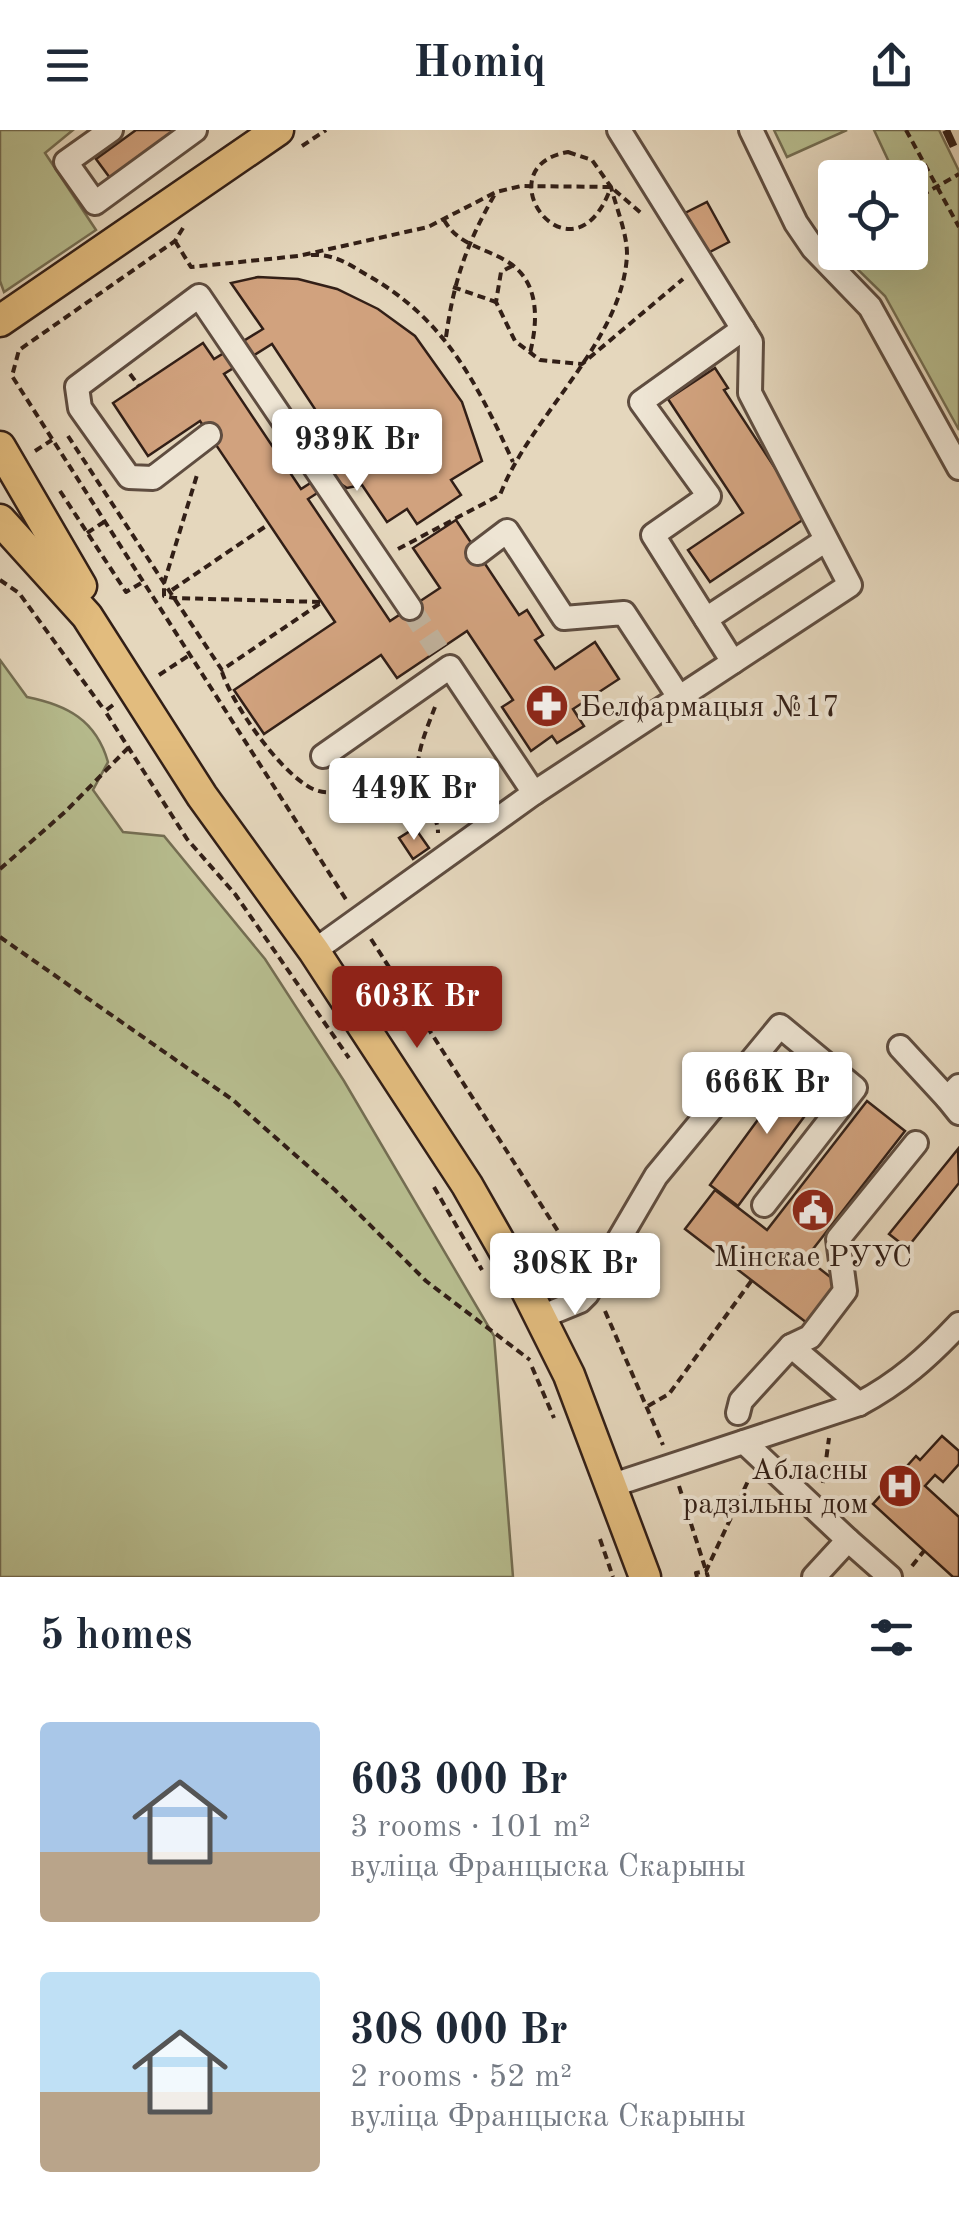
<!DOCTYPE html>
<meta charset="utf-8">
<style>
:root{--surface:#fff;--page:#f6f6f7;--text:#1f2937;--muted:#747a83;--accent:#8f2418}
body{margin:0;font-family:"Old Standard TT",serif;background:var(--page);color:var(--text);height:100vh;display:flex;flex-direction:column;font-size:38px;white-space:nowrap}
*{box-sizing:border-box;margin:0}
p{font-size:32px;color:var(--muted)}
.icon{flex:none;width:55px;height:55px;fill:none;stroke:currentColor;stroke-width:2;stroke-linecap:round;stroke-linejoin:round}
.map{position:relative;height:1447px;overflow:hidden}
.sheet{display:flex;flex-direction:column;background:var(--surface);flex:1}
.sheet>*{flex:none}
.tools{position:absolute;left:818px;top:30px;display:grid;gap:20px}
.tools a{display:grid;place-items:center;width:110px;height:110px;border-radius:10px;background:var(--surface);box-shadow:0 10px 40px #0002;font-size:50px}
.price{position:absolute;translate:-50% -85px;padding:0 22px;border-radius:10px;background:#fff;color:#222;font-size:32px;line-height:65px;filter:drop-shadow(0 2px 5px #0008)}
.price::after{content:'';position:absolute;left:50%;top:60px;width:30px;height:22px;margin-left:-15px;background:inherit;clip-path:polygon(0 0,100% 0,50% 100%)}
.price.active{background:var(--accent);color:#fff}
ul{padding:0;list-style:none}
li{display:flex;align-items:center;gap:30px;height:250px;padding:0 40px}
li span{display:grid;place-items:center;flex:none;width:280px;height:200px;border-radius:10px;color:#555}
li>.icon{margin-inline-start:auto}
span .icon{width:120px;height:120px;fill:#fffc;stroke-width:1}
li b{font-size:42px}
h2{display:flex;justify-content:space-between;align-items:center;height:120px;padding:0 40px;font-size:42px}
header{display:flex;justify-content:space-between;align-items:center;height:130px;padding:0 40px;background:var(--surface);font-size:45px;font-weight:700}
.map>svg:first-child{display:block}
.green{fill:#b7bd8f;stroke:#746e53;stroke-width:2.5}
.building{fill:#d1a27e;stroke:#321f17;stroke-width:2.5;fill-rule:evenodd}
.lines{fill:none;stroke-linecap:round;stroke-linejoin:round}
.minor-tunnel{stroke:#c1b29c;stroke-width:22;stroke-dasharray:22 11;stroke-linecap:butt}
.minor-casing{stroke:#5f4d40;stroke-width:28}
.major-casing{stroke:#321f17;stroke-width:35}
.path{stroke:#321f17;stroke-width:4;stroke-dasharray:8 5;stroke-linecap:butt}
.minor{stroke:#eee5d4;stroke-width:22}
.major{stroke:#e2bc7e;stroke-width:30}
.rail{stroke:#321f17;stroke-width:8;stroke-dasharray:18 18;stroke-linecap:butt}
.labels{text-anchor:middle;stroke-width:8;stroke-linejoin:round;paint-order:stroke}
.poi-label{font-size:30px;fill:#321f17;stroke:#eee5d4;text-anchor:start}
</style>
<header><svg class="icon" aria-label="menu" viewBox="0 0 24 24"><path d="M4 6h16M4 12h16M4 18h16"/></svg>Homiq<svg class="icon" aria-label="share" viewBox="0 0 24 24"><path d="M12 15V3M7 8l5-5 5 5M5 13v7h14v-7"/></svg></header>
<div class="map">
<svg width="959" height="1447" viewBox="0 0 959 1447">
<rect width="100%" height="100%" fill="#e5d7bd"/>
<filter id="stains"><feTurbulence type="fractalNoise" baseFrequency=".002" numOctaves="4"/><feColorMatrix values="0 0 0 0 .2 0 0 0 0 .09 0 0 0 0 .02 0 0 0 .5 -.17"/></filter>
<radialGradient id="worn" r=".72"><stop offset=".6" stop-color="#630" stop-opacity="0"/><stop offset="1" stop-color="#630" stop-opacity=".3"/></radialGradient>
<g class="green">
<path d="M0,0H73L45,23L96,100L4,162L0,151Z"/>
<path d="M774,0H847L787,27Z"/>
<path d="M874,0H939L959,41V300L885,166L841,123L910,122V48L896,47Z"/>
<path d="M0,530L27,567C67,575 96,590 108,632L93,660L123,702L164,706L265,829L344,951L494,1206L513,1447H0Z"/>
</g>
<g class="building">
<path d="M136,0H176L110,48L96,29Z"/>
<path d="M707,72L729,112L704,125L683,84Z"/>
<path d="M258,147L298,149L337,159L378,179L415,206L462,272L482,331L451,350L461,365L417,394L407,379L387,392L362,355L347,358L336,351L308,369L390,491L440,458L413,418L456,390L519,485L527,480L543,505L535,510L555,539L595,512L619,549L573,579L584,596L557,613L552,606L531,621L502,577L513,570L467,501L397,548L381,525L264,604L234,560L335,492L200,291L148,326L113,273L203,213L214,229L263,199L231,153ZM272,214L340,317L324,327L329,341L301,359L224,244Z"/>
<path d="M715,238L728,258L724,260L807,387L710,452L688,420L743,383L668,269Z"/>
<path d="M415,698L429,718L413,729L399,708Z"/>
<path d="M795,939L824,960L738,1076L710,1055Z"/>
<path d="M867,971L905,1001L806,1128L838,1153L807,1193L685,1099L715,1060L767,1100Z"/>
<path d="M958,1019L959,1053L907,1118L889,1104Z"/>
<path d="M942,1306L959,1321V1334L943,1352L935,1345L925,1356L959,1387V1447H953L873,1374L916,1326L920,1330Z"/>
</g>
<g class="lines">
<path class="minor-tunnel" d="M410,478L438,520"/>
<g class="minor-casing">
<g id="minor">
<path d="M111,0L66,32L95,73L195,0"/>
<path d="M751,0L796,93L813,118L870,177L959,338"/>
<path d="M209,305L153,348L129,347L80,278L77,257L199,166L410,478"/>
<path d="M478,423L507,401L564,488L624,483L679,567"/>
<path d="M706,489L826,410"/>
<path d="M733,532L653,405L709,366L641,272L743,199"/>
<path d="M323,626L450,537L534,663"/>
<path d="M314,821L534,663L850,455L750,263L751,212L619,0"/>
<path d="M900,917L947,968"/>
<path d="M959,956L947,968L959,983"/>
<path d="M541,1187L580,1171L587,1164L656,1046L780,896L855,958L764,1075"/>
<path d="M791,1216L859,1274"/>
<path d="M738,1283L741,1271L791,1216L810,1207L845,1161L838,1109L916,1013"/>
<path d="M744,1312L848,1410"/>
<path d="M613,1355L859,1274C899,1253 928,1227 959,1194"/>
<path d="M814,1447L848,1410L890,1447"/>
</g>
</g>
<g class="major-casing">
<g id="major">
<path d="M0,191L278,0"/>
<path d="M0,317L81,456"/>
<path d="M0,390L87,486L202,666L314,821L467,1055L524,1155L569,1245L645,1447"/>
</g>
</g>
<g class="path">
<path d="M906,0L959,97"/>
<path d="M302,16L326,0"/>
<path d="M568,22L592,30L611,57C573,163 480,37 568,22Z"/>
<path d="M910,72L959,44"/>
<path d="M444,90C459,116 484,117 508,132C540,152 538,191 530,223"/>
<path d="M183,98L175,111L19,220L12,246L347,771"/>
<path d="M175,111L191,137L298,126L428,97L496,62L521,56L611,57L641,83"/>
<path d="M311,125C334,124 347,133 367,145C445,189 477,253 513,332"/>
<path d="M512,136L501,142L496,172L515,211L540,230L582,234L683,149"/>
<path d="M453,157L496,172"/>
<path d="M446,207C454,149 467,113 496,62"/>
<path d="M130,244L139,256"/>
<path d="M68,306L164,453L222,540L322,472L174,468L164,466V453L197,345"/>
<path d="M35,321L52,310"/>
<path d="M60,361L126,462L143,452"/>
<path d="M87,403L104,392"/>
<path d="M398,419L500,365C530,286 624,210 627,124C627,103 616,77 611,57"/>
<path d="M0,450L19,463L105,581"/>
<path d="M172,460L269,394"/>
<path d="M222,542C233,575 276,636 306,655C323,667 340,662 358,656L438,691"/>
<path d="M159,545L188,526"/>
<path d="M113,575L105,581L187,709L235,764L349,928"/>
<path d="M435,577C424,606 409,638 423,669C429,683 438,687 438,703"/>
<path d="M0,739L65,682L129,617"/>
<path d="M0,807L233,970L335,1060L426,1151L530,1230"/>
<path d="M371,809L579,1134"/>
<path d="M434,1057L482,1140"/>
<path d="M605,1181L663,1315"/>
<path d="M532,1237L554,1288"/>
<path d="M648,1276L669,1264L752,1150"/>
<path d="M823,1353L829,1308"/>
<path d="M679,1356L708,1447"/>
<path d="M600,1409L613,1447"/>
<path d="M912,1436L924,1421"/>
<path d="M697,1447L696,1443L706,1441L749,1349"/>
</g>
<use href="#minor" class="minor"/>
<use href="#major" class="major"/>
<path class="rail" d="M946,0L959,28"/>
</g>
<defs>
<g id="pharmacy-disc" transform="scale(2.25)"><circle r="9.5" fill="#8f2418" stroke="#eee5d4"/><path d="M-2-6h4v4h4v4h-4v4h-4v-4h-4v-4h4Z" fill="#fff"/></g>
<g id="civic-disc" transform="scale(2.25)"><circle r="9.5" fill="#8f2418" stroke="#eee5d4"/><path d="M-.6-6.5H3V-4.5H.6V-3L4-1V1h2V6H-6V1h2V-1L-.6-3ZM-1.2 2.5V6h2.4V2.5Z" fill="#fff"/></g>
<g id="hospital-disc" transform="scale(2.25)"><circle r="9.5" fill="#8f2418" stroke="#eee5d4"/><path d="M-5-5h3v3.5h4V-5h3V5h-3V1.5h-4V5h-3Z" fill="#fff"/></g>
</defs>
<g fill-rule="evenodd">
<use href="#pharmacy-disc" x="547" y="576"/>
<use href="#civic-disc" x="813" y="1080"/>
<use href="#hospital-disc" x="900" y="1356"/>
</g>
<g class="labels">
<g class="poi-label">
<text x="580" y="586">Белфармацыя №17</text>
<text x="813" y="1136" text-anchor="middle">Мінскае РУУС</text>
<text x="868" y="1349" text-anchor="end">Абласны<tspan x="868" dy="34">радзільны дом</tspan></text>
</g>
</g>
<rect width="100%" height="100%" filter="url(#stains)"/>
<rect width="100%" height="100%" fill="url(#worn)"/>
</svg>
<div class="tools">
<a><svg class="icon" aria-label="locate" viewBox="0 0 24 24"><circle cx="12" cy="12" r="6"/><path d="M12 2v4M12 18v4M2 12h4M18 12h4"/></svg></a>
</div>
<b class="price" style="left:357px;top:364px">939K Br</b>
<b class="price" style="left:414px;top:713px">449K Br</b>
<b class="price active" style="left:417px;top:921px">603K Br</b>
<b class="price" style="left:767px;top:1007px">666K Br</b>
<b class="price" style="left:575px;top:1188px">308K Br</b>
</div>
<section class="sheet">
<h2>5 homes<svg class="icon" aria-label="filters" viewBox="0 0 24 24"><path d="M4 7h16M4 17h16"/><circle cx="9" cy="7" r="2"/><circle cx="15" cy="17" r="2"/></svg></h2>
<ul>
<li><span style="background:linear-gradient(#a9c7e8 65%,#b9a48a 0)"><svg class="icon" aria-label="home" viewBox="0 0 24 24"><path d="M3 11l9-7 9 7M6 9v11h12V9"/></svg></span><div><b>603 000 Br</b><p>3 rooms · 101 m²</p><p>вуліца Францыска Скарыны</p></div></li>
<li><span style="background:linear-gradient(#bfe0f5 60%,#b9a48a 0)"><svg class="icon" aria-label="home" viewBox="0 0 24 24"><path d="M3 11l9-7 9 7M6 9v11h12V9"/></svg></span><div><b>308 000 Br</b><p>2 rooms · 52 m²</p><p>вуліца Францыска Скарыны</p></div></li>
</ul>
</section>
